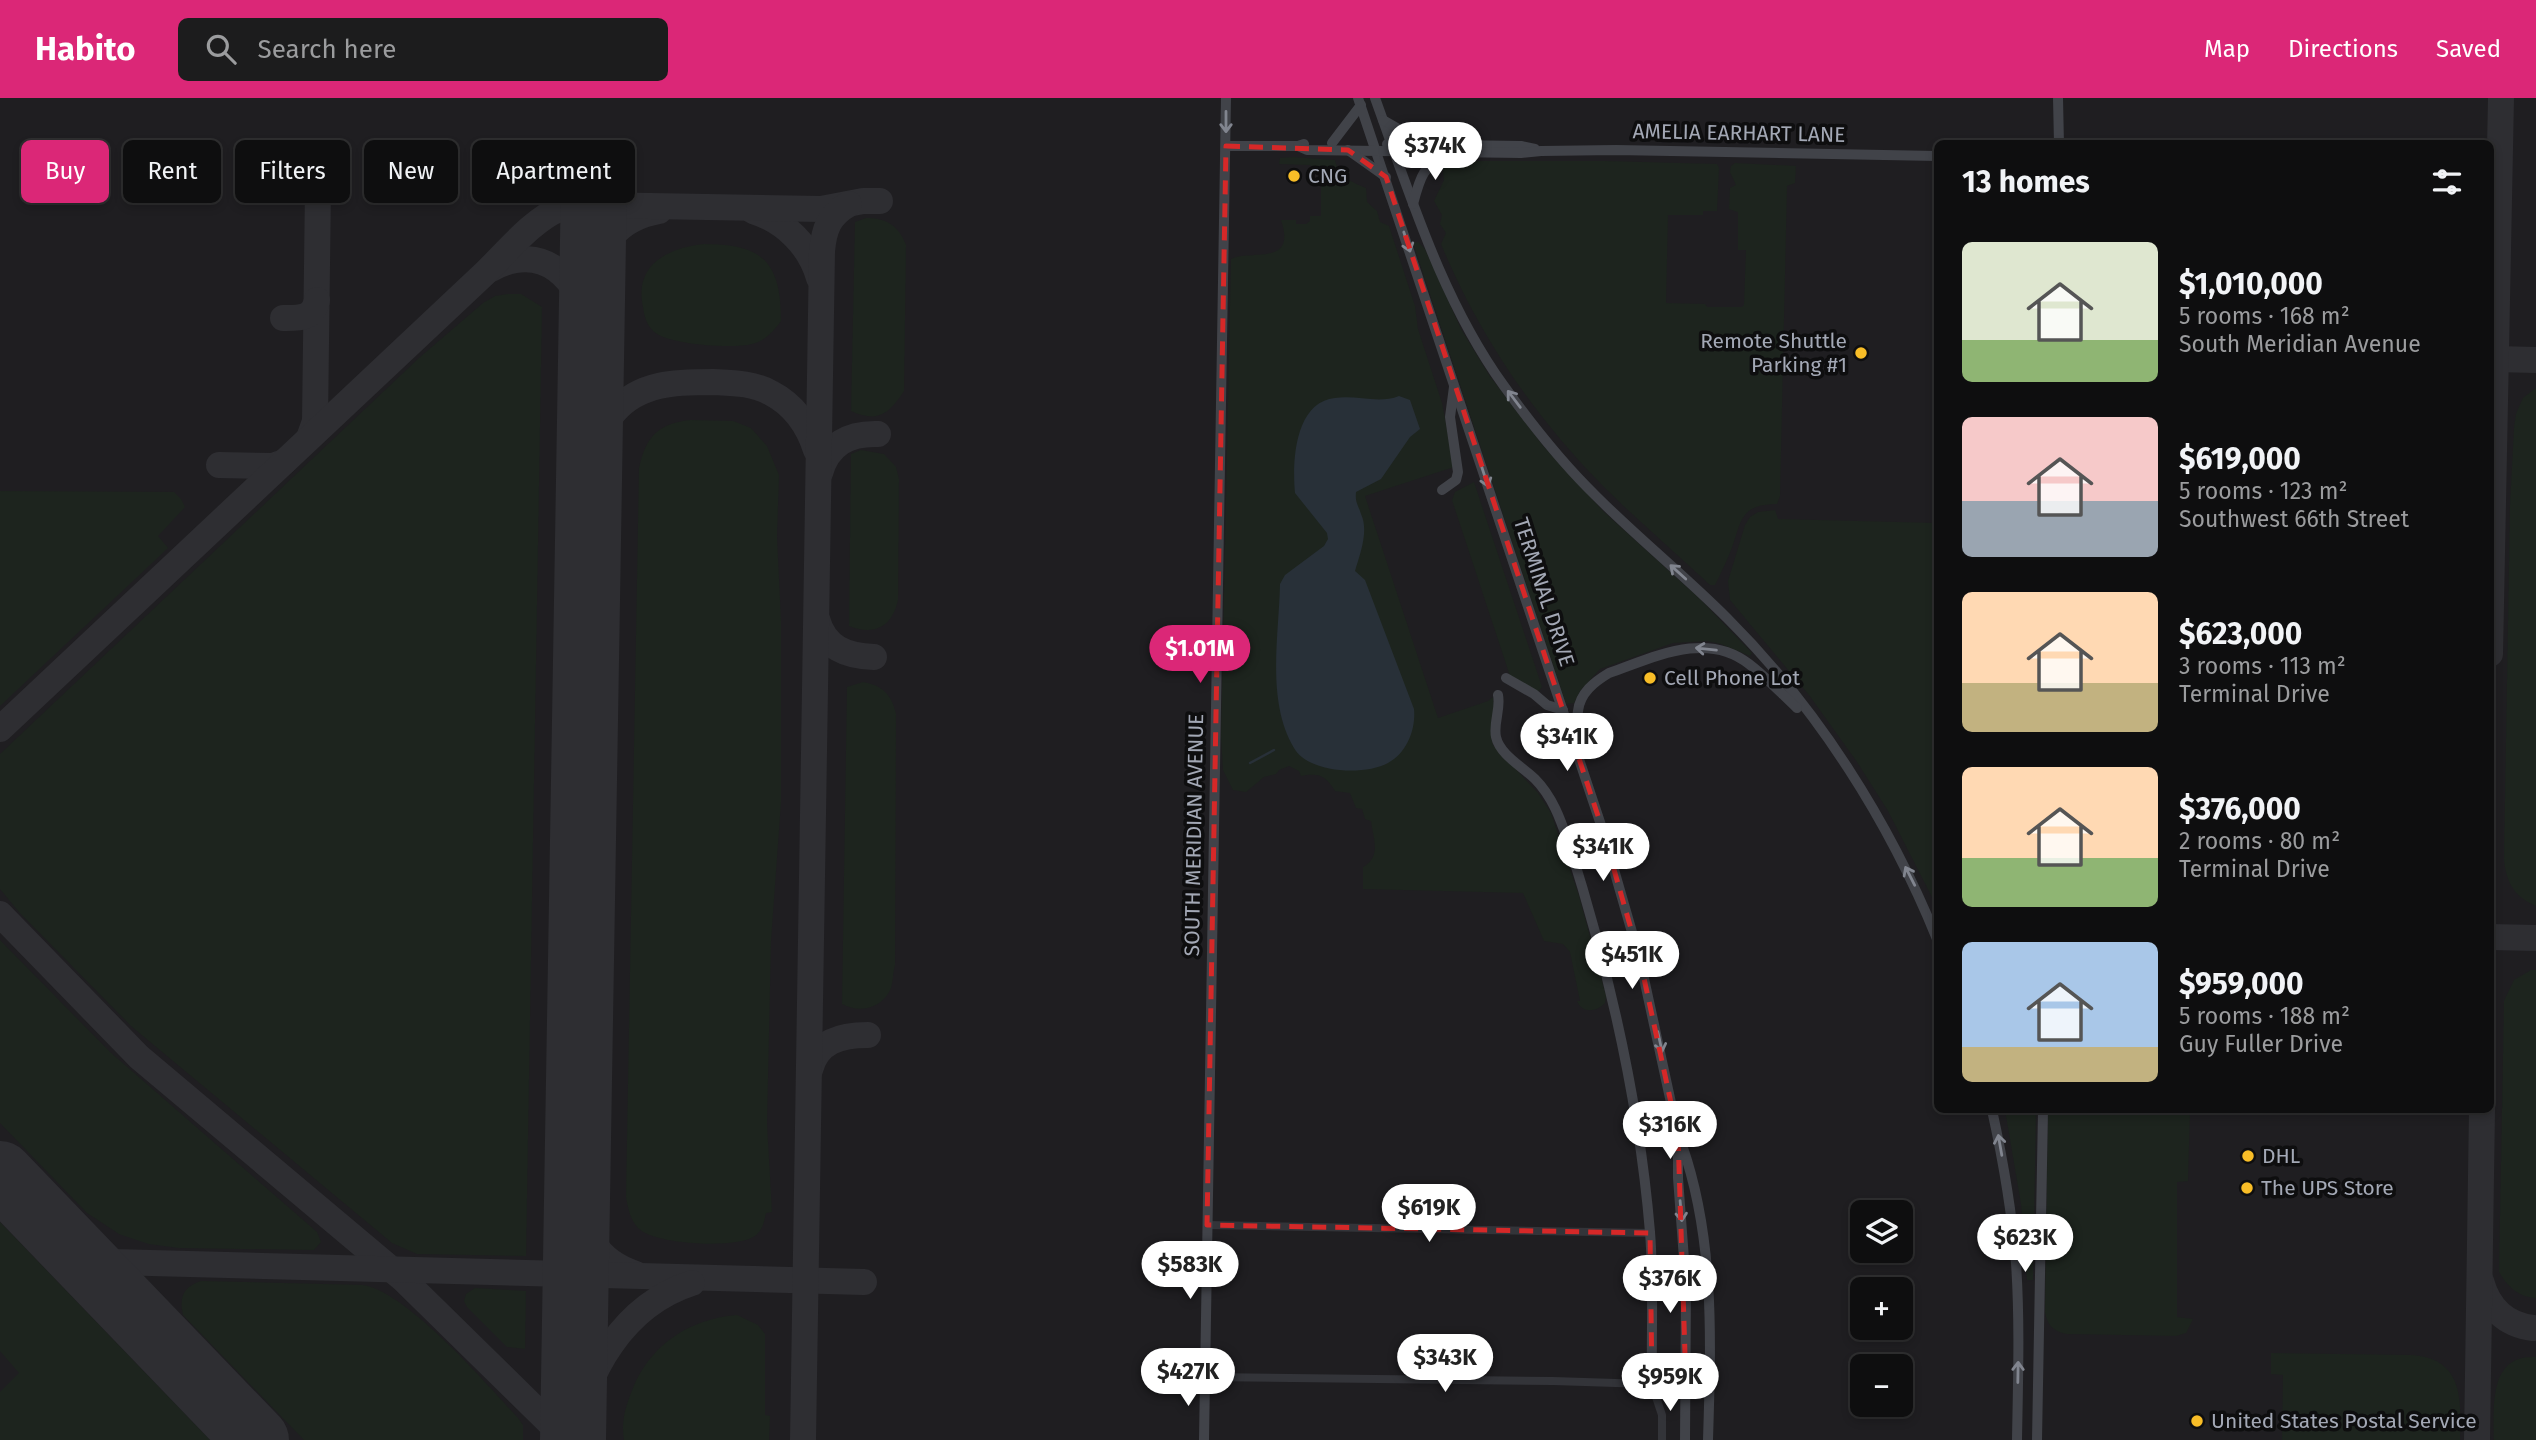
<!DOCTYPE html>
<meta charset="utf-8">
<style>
:root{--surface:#0e0e0f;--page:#1c1c1d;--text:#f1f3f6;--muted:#9b9c9e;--line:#2e2e2f;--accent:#db2777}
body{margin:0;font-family:"Fira Sans",sans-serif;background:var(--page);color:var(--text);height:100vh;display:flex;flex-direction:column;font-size:26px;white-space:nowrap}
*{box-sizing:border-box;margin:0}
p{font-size:23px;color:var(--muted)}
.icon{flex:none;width:38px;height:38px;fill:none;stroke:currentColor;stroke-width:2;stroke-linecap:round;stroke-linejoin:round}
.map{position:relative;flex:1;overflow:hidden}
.sheet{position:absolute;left:1934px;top:42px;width:560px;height:973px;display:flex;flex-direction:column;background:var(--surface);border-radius:10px;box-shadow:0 4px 10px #0003,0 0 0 2px var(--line)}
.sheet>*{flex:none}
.guide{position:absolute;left:21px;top:42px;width:665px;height:63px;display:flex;gap:14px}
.fabs{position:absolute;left:1850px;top:1102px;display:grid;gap:14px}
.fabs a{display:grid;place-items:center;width:63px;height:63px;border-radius:10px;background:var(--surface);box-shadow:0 4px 10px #0003,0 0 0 2px var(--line);font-size:35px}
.price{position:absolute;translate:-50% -60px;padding:0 16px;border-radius:24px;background:#fff;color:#222;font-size:23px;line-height:46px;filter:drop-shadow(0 2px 4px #0008)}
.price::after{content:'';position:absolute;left:50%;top:42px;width:21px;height:16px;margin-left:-10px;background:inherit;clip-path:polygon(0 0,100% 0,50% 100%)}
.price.selected{background:var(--accent);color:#fff}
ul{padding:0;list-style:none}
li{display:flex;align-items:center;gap:21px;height:175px;padding:0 28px}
li span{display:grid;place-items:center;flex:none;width:196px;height:140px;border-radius:10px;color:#555}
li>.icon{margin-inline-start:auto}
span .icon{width:84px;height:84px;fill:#fffc;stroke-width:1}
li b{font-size:30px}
h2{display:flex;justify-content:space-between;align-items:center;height:84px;padding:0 28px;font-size:30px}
.chip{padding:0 24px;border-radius:10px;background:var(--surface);box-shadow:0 4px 10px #0003,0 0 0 2px var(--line);font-size:24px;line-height:63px}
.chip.selected{background:var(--accent);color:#fff}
header{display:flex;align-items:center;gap:42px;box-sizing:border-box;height:98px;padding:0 35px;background:var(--accent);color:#fff}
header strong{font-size:33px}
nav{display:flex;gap:38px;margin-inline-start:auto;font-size:24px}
.search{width:490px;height:63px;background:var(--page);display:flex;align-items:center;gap:18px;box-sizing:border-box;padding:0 24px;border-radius:10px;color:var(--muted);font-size:26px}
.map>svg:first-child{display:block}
.built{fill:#1f1e21;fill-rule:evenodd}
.green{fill:#1d241e}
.water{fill:#283038}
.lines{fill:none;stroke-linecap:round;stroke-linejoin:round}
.stream{stroke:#283038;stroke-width:2.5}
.taxiway{stroke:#2e2e32;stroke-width:26}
.runway{stroke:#2e2e32;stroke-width:66}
.street{stroke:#333439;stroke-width:8}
.secondary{stroke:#414349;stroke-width:10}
.oneway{stroke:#81858f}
.marked{fill:none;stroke:#d62828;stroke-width:5;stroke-dasharray:14 9;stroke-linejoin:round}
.poi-dot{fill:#f8bd27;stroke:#0e0e0f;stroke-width:2.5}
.labels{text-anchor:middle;stroke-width:7;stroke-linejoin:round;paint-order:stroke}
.street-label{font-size:21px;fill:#a3a8b5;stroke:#0e0e0f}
.poi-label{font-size:21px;fill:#a3a8b5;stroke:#0e0e0f;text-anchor:start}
</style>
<header>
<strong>Habito</strong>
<div class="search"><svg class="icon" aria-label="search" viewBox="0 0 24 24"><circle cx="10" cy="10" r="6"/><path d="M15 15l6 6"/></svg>Search here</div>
<nav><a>Map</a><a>Directions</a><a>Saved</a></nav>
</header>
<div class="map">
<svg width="2536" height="1342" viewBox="0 0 2536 1342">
<rect width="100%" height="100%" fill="#131214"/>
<path class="built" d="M0,0H2536V1342H0ZM1937,46H2490V1012H1937ZM1862,1115H1900V1153H1862ZM1862,1192H1900V1230H1862ZM1862,1269H1900V1307H1862Z"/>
<g class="green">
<path d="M1293,59L1335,62C1338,79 1352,84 1366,90L1367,104L1377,113L1380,124L1389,128L1415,208L1418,231L1442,305L1454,369L1365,398L1438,620L1488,603L1493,599C1496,615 1488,631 1493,647L1538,695L1551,715L1579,798L1606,898L1605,905C1597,914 1582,916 1577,903H1580L1570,854L1563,846L1544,843L1523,795L1363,791V769C1382,758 1373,741 1371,723L1365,721L1362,711L1356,710L1350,695L1335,693C1325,677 1319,675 1301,678L1299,673L1289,668L1279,672L1276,676L1264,679L1246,694L1233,692L1223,672L1221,639L1231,161C1251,151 1297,169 1281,122H1296V126H1306L1310,123V118H1321V73L1310,67L1279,66L1280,60Z"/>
<path d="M1447,63H1605L1717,66L1719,70L1717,113H1703V117H1668L1666,205L1705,206L1707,209H1742L1744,207L1746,152H1738V114L1729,111L1730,90L1736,87L1730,74L1731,68L1735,65L1796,68L1795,85L1787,88L1780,398L1777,406C1736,406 1742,428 1729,457C1725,467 1720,477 1715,487H1710C1675,454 1638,423 1604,389C1534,318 1479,238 1441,146L1446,135L1440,126L1442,117L1434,103L1444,82L1442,64Z"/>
<path d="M866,120C886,120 898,127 906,147L904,293C890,314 879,326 851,313L855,124Z"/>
<path d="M1418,144L1425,151L1461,231L1489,277L1544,349L1604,414L1700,501L1752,555L1750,558L1721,546L1707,543L1673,545L1600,571L1580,593L1574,605L1566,606L1413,145Z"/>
<path d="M704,146C763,146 781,164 781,223C774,233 765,243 752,246C733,251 667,247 653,233C647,227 644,218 643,209C634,166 668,150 704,146Z"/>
<path d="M508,196H521L542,209L526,1158L417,1156L392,1145L131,928L19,814L0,791V656L419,260L483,205L495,198Z"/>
<path d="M2536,290V808C2514,799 2506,784 2504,761L2510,407L2514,330L2516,316L2523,300Z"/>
<path d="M690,322L733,323L751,330L767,348L779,377L777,439L781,523V704L771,843L767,1026L772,1114L766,1115C764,1124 763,1132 755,1138C737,1151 654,1147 638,1130C630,1121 628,1110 626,1099L639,370C646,339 657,326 690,322Z"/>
<path d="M861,352L884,356L896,369L899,381L898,502C892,529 874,538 849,528L851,356Z"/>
<path d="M1474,384L1542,589L1538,594L1511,579L1509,575L1452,402L1455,394Z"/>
<path d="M0,393L174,394L181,401L185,409L158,438L168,450L0,608Z"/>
<path d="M1775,412L1778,421L1937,425V809L1888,713L1857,664L1809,597L1730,502L1728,483L1745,427L1750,419L1758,414Z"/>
<path d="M863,584C882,587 892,597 896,616L895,867C893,874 893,883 891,890C883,910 860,916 842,906L847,589Z"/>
<path d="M0,842L110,954L317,1134L321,1144L314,1152L179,1150L149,1146L119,1136L87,1115L0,1025Z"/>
<path d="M2531,872H2536V1200C2518,1199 2508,1189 2499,1174L2504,903L2514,882Z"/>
<path d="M2005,1012H2036L2033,1182H2027L2021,1106Z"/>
<path d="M2048,1012H2190L2188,1083L2177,1084V1219L2193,1221L2186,1235L2176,1238L2067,1236C2054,1234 2047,1227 2045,1214Z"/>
<path d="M0,1124L210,1342H0V1294L19,1275L0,1253Z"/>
<path d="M201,1183L363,1187C407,1194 486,1285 518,1320L523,1327V1342H304L183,1217C179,1199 183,1189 201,1183Z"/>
<path d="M475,1190L526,1193L525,1251L507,1249L467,1209L464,1203L466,1196Z"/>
<path d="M737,1217L758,1227L765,1236V1317L770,1318L769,1342H624C621,1324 625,1311 631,1295C648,1248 688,1221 737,1217Z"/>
<path d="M2271,1255L2411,1257C2464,1260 2461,1302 2460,1342H2282L2283,1277L2271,1276Z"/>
<path d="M2536,1259V1342H2494C2494,1310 2488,1256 2536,1259Z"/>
</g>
<path class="water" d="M1399,298L1410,302L1420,331L1410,339L1381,381L1356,394C1355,405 1358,406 1361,416C1369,433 1360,456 1355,473L1365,482L1414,611C1416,631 1407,655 1388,665C1364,678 1308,675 1294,650C1266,603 1279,538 1280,486L1285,477L1324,448L1328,441L1327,435L1295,395C1292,363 1295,304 1335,300C1357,297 1379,306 1399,298Z"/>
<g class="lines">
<path class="stream" d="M1250,665L1274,652"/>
<g class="taxiway">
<path d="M285,75C300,75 313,74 318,90L315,323L309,340"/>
<path d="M753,113C785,123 810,148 819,180"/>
<path d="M491,171C545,142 578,182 591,230"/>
<path d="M592,189C599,148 615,121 659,113"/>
<path d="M283,220C300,220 313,221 317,202"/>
<path d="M2495,261L2536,262"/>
<path d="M219,367L273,368L284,364"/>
<path d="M820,375C828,346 849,335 878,336"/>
<path d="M588,404C591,371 592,340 614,314C640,284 677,284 713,284C733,285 753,285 771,295C794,307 808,327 816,352"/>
<path d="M817,521C825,550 846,558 874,559"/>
<path d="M2490,556L2501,0"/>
<path d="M0,631L484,176C504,157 534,120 560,111C571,108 582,108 593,107L821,111L863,103H880"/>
<path d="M0,816L139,959L403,1181L567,1342"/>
<path d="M2490,839L2536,840"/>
<path d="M810,972C817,943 841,937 868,937"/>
<path d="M577,1095C585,1134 593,1162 636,1176"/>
<path d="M59,1137L92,1159L113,1164L864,1184"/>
<path d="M2481,1183C2488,1209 2505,1227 2533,1230"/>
<path d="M575,1342C584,1274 624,1207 692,1185"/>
<path d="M803,1342L822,153C824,131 829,117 849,106"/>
<path d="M2477,1342L2482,1012"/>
</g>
<g class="runway">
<path d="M0,1076L256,1342"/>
<path d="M573,1342L594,82"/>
</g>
<g class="street">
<path d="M1207,1127L1650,1135"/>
<path d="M1204,1279L1553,1283L1710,1288"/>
<path d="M1652,1287L1662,1317V1342"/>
</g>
<g class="secondary">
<path d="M1358,0L1602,730L1640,862L1678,1037V1080L1686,1188L1685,1342"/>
<path d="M1375,0C1411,99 1442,202 1504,288C1532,327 1562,365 1596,398C1638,440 1685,478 1727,520C1818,611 1889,723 1937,841"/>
<path d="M2058,0L2059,46"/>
<path d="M1383,22L1423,45"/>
<path d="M1332,45L1361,7"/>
<path d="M1387,46L1521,48L1535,51"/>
<path d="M1226,48H1298L1304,46"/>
<path d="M1298,48L1307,52L1521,55L1541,53L1616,52L1937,58"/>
<path d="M1348,52L1386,79"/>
<path d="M1413,106C1420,79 1423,67 1450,55"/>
<path d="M1442,392L1456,382L1458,374L1450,319L1454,289"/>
<path d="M1506,580L1534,596L1547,607L1563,612"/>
<path d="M1498,597C1501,611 1493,625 1496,639C1500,657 1523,669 1535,681C1553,699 1561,723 1569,746C1609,872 1639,1002 1650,1134C1654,1184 1651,1237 1652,1287"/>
<path d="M1572,640C1577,630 1576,624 1578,613C1580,595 1594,584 1609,575C1653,560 1706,532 1749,566C1766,579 1781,595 1797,610"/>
<path d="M1992,1012C2003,1062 2012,1114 2016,1165C2020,1224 2018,1283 2017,1342"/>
<path d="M1682,1047C1715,1141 1711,1243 1708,1342"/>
<path d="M1204,1342L1226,0"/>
<path d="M2037,1342L2043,1012"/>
</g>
</g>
<defs><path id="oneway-shaft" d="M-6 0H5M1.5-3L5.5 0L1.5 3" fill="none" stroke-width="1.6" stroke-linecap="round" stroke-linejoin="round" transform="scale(1.75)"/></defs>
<g class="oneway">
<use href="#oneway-shaft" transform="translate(1226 24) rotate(90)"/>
<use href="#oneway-shaft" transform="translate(1407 144) rotate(72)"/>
<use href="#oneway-shaft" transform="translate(1514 301) rotate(-127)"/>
<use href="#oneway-shaft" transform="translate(1485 379) rotate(72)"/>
<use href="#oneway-shaft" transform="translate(1678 474) rotate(-138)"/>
<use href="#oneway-shaft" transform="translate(1706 551) rotate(-174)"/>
<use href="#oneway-shaft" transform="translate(1910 778) rotate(-117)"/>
<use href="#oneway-shaft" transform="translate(1660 944) rotate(78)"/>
<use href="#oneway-shaft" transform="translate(2000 1047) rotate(-100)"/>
<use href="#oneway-shaft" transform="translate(1681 1113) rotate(85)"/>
<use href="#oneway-shaft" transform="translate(2018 1274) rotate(-89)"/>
</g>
<path class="marked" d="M1226,48L1348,52L1386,79L1602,730L1640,862L1678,1037L1686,1288L1652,1287L1650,1135L1207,1127Z"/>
<g class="poi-dot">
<circle cx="1294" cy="78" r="7"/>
<circle cx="1861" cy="255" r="7"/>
<circle cx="1650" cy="580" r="7"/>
<circle cx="2248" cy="1058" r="7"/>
<circle cx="2247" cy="1090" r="7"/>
<circle cx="2197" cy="1323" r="7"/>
</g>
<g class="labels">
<g class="street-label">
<text transform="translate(1739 35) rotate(1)" y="7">AMELIA EARHART LANE</text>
<text transform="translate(1544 494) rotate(72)" y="7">TERMINAL DRIVE</text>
<text transform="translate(1194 737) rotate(-89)" y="7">SOUTH MERIDIAN AVENUE</text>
</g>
<g class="poi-label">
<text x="1308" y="85">CNG</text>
<text x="1847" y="250" text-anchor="end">Remote Shuttle<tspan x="1847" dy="24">Parking #1</tspan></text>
<text x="1664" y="587">Cell Phone Lot</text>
<text x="2262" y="1065">DHL</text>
<text x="2261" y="1097">The UPS Store</text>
<text x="2211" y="1330">United States Postal Service</text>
</g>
</g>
</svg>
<div class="fabs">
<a><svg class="icon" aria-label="layers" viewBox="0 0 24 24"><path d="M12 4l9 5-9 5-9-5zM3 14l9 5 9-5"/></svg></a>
<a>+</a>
<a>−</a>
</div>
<b class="price" style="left:1435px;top:84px">$374K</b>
<b class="price selected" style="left:1200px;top:587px">$1.01M</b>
<b class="price" style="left:1567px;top:675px">$341K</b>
<b class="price" style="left:1603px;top:785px">$341K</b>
<b class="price" style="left:1632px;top:893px">$451K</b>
<b class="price" style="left:1670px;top:1063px">$316K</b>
<b class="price" style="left:1429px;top:1146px">$619K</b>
<b class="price" style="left:2025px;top:1176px">$623K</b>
<b class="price" style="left:1190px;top:1203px">$583K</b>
<b class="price" style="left:1670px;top:1217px">$376K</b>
<b class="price" style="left:1445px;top:1296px">$343K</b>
<b class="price" style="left:1188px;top:1310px">$427K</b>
<b class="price" style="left:1670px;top:1315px">$959K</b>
<div class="guide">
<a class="chip selected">Buy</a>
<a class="chip">Rent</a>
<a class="chip">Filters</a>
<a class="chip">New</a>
<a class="chip">Apartment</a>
</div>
<section class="sheet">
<h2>13 homes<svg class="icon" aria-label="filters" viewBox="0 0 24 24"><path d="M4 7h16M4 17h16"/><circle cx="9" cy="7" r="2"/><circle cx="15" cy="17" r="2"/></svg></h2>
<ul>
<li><span style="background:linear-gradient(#dfe7d0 70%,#8fb573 0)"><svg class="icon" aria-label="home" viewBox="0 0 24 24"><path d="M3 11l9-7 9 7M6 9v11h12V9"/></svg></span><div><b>$1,010,000</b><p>5 rooms · 168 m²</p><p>South Meridian Avenue</p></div></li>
<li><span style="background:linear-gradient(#f6c9c9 60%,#9aa5b1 0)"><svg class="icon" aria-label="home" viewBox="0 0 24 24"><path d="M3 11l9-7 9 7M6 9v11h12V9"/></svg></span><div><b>$619,000</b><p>5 rooms · 123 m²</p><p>Southwest 66th Street</p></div></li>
<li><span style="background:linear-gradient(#ffd9b3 65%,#c2b280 0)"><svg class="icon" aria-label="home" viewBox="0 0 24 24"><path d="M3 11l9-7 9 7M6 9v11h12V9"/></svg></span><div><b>$623,000</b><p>3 rooms · 113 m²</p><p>Terminal Drive</p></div></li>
<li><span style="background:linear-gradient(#ffd9b3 65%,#8fb573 0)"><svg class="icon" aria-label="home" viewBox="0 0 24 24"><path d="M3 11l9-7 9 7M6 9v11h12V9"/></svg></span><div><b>$376,000</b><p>2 rooms · 80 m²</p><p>Terminal Drive</p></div></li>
<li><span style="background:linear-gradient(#a9c7e8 75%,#c2b280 0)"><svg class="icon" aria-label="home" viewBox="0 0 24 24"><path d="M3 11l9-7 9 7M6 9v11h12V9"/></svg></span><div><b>$959,000</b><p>5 rooms · 188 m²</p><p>Guy Fuller Drive</p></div></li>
</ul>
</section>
</div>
